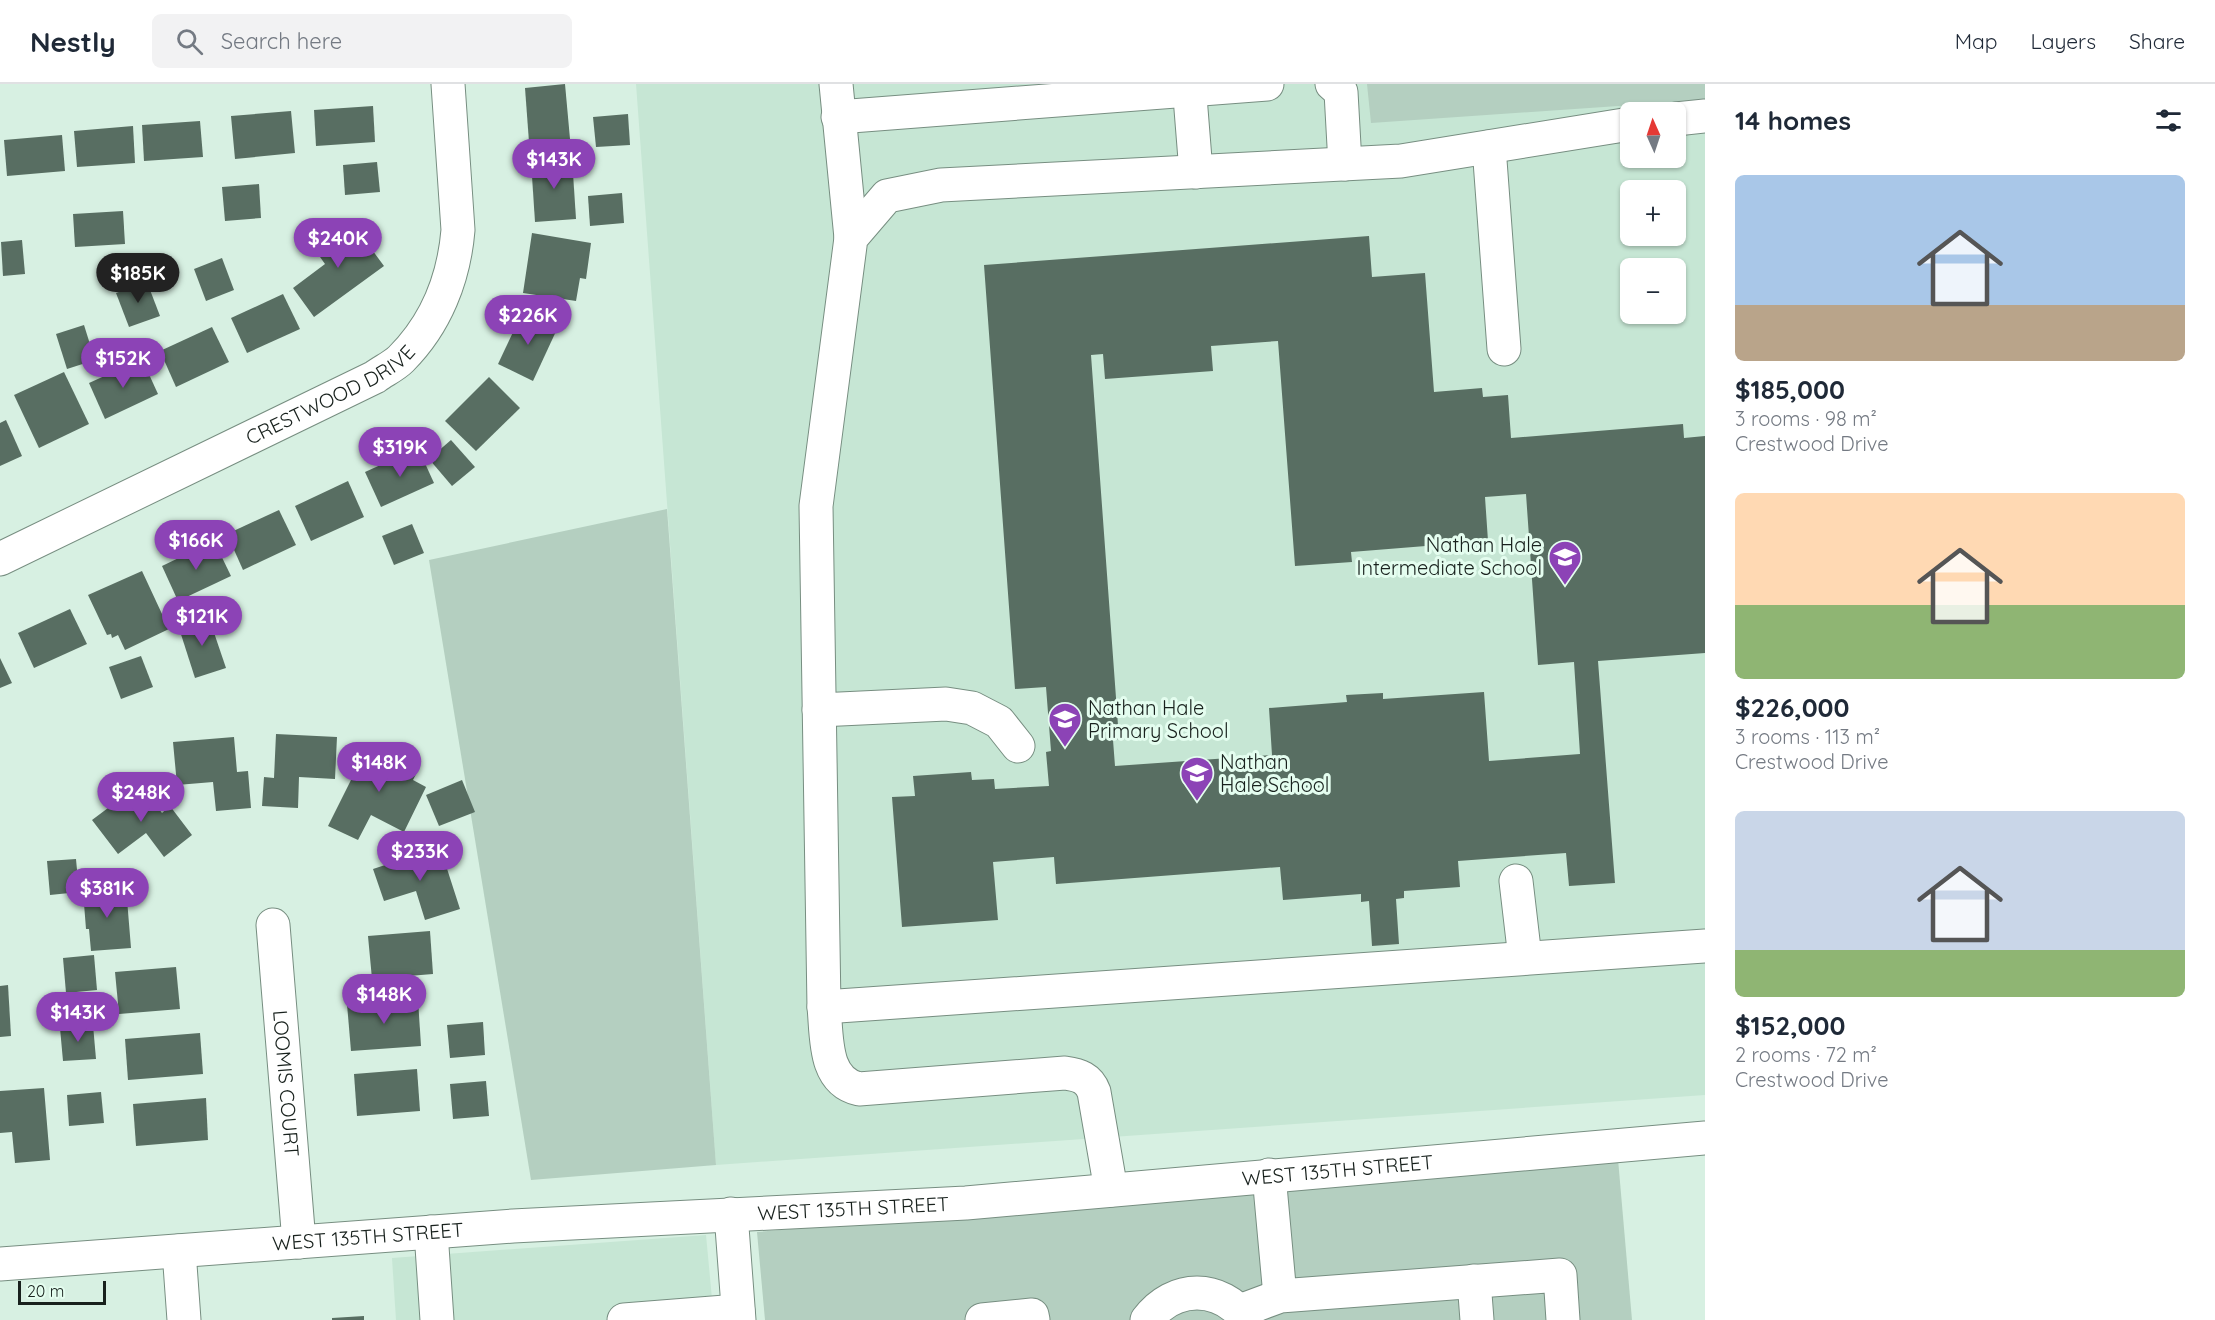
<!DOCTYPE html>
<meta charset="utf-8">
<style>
:root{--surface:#fff;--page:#f2f2f3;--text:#1f2937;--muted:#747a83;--line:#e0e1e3;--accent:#8c43b6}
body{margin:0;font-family:Quicksand,sans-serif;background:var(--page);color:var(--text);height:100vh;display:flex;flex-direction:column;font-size:22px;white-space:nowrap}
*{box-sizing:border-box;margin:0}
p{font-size:20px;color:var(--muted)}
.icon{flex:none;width:33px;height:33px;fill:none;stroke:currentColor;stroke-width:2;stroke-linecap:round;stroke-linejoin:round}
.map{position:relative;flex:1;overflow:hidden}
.panel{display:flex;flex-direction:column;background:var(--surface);width:510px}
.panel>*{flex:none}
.needle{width:39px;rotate:357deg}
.tools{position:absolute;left:1620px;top:18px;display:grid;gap:12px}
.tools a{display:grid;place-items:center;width:66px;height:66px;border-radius:9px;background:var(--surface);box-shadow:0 2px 4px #0004;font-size:30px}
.scale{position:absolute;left:18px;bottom:15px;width:88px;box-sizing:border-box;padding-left:6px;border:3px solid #18211d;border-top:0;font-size:16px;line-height:21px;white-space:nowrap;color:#18211d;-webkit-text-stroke:4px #e4fdef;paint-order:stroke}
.price{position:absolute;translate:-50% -51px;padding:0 14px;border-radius:21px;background:var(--accent);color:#fff;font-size:20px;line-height:39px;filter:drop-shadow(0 2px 3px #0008)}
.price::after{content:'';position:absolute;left:50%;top:36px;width:18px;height:14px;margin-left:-9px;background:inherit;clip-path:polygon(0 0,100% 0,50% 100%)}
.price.selected{background:#222;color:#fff}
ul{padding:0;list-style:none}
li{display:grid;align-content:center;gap:12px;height:318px;padding:0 30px}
li span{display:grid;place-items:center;height:186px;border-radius:9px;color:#555}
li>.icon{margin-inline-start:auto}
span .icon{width:108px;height:108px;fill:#fffc;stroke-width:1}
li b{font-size:26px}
h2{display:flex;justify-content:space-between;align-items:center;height:72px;padding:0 30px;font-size:26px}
header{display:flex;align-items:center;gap:36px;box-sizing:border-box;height:84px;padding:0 30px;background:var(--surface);border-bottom:2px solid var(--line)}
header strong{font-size:28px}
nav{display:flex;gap:33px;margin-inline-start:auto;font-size:21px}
.search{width:420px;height:54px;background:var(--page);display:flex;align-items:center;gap:15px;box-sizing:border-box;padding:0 21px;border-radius:9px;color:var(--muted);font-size:22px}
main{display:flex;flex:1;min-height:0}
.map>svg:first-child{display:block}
.built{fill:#c6e6d4;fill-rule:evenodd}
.green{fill:#b4cfc0}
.building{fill:#586e62;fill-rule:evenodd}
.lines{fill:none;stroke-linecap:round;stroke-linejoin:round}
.minor-casing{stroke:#778e81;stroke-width:35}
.minor{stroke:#fff;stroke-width:33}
.labels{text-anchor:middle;stroke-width:6;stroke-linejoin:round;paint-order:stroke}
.street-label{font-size:20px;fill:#18211d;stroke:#e4fdef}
.poi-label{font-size:20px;fill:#18211d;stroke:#e4fdef;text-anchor:start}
</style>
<header>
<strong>Nestly</strong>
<div class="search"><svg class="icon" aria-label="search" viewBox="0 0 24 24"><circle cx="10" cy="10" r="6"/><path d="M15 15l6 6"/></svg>Search here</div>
<nav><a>Map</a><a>Layers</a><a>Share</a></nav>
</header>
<main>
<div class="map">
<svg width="1705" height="1236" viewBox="0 0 1705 1236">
<rect width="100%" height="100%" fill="#d7f0e2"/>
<g class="built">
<path d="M636,0H1705V1011L716,1081ZM1630,28H1676V74H1630ZM1630,106H1676V152H1630ZM1630,184H1676V230H1630Z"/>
<path d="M706,1151L714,1236H396L392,1174Z"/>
</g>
<g class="green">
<path d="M1367,0H1705V16L1371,39Z"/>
<path d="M667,425L716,1081L531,1096L429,476Z"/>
<path d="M1618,1075L1632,1236H765L757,1148Z"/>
</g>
<g class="building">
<path d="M565,0L570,55L529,58L525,4Z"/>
<path d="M373,22L375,58L316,62L314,26Z"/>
<path d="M291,27L295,69L235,75L231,32Z"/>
<path d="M628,30L630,61L596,63L593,33Z"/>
<path d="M200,37L203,73L144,77L142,41Z"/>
<path d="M133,42L135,79L77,83L74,47Z"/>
<path d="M62,51L65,87L7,92L4,56Z"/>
<path d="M572,74L576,135L535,138L531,77Z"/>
<path d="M377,78L380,108L345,111L343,81Z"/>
<path d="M259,100L261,134L225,137L222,103Z"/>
<path d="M622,109L624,139L590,142L588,112Z"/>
<path d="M123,127L125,160L75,163L73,130Z"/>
<path d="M350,136L384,182L314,233L293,204L325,180L313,163Z"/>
<path d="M532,149L591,159L586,195L580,194L576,217L523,209Z"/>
<path d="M1369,152L1372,193L1425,189L1434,308L1482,304L1483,313L1508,311L1511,354L1683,340L1684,354L1705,352V569L1598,577L1615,799L1569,802L1566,769L1458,777L1460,803L1404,807V814L1396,815L1399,860L1372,862L1369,817L1361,818V810L1283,816L1280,783L1056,800L1054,773L993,778L998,836L902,843L892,713L915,712L913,692L971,688L972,696L994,695L995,705L1049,702L1046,668L1051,667L1046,603L1015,605L984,181ZM1278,257L1295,482L1352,478L1351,468L1488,457L1485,413L1526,410L1538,581L1574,578L1580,670L1489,677L1484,608L1383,615V609L1346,611L1347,618L1269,624L1272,671L1115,682L1113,656L1119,655L1091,271L1103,270L1105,295L1213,287L1211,262Z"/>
<path d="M22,156L25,190L3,192L1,158Z"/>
<path d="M222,174L234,206L206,217L194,185Z"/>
<path d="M147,198L160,232L129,243L116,209Z"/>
<path d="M283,210L300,245L247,269L231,234Z"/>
<path d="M523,227L558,243L533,297L498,280Z"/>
<path d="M84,241L95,276L67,285L56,250Z"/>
<path d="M212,243L229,278L176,303L160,267Z"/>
<path d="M142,275L158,310L105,335L89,299Z"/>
<path d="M64,288L89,340L39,364L14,311Z"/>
<path d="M489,293L520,324L476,367L445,337Z"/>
<path d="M6,336L22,372L0,382V339Z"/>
<path d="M451,356L475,383L452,402L429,375Z"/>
<path d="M418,364L434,399L381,423L365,388Z"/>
<path d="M348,397L364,433L311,457L295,422Z"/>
<path d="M279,426L296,461L243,486L227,450Z"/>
<path d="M412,440L424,469L394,481L382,452Z"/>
<path d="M214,457L231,492L178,517L162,482Z"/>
<path d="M142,487L169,545L125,566L118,551L112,554L111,550L107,551L88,511Z"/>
<path d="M70,525L87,560L34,584L18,549Z"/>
<path d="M208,531L226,584L195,594L178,541Z"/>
<path d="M141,572L153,603L121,615L109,583Z"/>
<path d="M0,574L12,599L0,604Z"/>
<path d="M276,650L337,653L335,695L299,693L298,724L262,722L264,693L274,694Z"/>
<path d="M234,653L237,688L248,687L251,724L216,727L213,698L177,701L173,658Z"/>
<path d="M370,658L420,682L413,696L426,703L404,748L371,731L358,756L328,742Z"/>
<path d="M462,696L475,728L439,742L426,711Z"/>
<path d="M140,700L162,729L170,722L192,751L164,773L146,749L118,770L92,736Z"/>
<path d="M440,763L460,825L425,836L416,807L384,817L373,785Z"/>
<path d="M76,775L79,808L50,811L47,777Z"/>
<path d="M126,803L131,864L91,867L89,845H86L83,807Z"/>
<path d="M430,847L433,890L372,895L368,852Z"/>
<path d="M94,871L97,906L66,909L63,874Z"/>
<path d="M176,883L180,925L119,930L115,888Z"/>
<path d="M8,901L11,952L0,953V902Z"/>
<path d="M418,915L421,962L351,967L347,920Z"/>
<path d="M483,938L485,971L450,974L447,941Z"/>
<path d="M93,941L96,975L63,977L60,944Z"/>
<path d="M200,949L203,990L128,996L125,955Z"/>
<path d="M417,985L420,1027L357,1032L354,990Z"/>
<path d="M486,997L489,1032L453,1035L450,1000Z"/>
<path d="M44,1004L50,1076L15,1079L12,1048L0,1049V1007Z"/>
<path d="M101,1008L104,1039L69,1042L67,1011Z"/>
<path d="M206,1014L208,1056L136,1062L133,1020Z"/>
<path d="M364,1232V1236H332V1234Z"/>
</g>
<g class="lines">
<g class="minor-casing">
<g id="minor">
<path d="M836,0L851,154"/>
<path d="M1189,0L1196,88"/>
<path d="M1332,0L1341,8L1345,80"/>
<path d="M838,33L1267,0"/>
<path d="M1676,35L1705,32"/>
<path d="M1489,63L1504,265"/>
<path id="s1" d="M0,475L375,293C383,287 394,282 401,275C436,240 454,194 458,146L448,0"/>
<path d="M819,626L946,620L972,624L999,638L1018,662"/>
<path d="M1516,797L1525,874"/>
<path id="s2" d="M273,841L299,1158"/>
<path d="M824,923L1705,862"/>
<path d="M1269,1091L1280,1212"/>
<path d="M1111,1106L1094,1008C1089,994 1079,991 1065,989L859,1005C823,997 827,952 824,923L816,422L851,154L887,112L941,101L1401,77L1630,40"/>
<path d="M731,1130L739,1236"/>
<path d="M431,1148L437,1236"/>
<path d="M179,1167L184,1236"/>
<path id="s3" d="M0,1180L513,1142L966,1119L1705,1054"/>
<path d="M1474,1197L1477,1236"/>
<path d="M1240,1227L1280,1212L1560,1191L1563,1236"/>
<path d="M624,1236L738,1227"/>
<path d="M982,1236L1032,1231L1033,1236"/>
<path d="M1147,1236C1174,1200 1220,1200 1247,1236"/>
</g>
</g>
<use href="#minor" class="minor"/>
</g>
<defs>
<g id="school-pin" transform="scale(1.725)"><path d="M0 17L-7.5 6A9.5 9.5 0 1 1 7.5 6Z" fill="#8c43b6" stroke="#e4fdef"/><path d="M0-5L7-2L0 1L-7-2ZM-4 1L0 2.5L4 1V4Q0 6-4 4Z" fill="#fff"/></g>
</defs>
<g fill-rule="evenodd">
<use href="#school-pin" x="1565" y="473"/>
<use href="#school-pin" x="1065" y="635"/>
<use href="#school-pin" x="1197" y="689"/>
</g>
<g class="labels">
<g class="street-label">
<text dy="7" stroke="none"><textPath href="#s1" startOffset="369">CRESTWOOD DRIVE</textPath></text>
<text dy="7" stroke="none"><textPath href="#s2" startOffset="159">LOOMIS COURT</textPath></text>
<text dy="7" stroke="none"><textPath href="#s3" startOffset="1341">WEST 135TH STREET</textPath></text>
<text dy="7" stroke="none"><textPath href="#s3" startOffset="855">WEST 135TH STREET</textPath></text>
<text dy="7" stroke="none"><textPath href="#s3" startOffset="369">WEST 135TH STREET</textPath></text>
</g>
<g class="poi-label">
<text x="1542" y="468" text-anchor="end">Nathan Hale<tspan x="1542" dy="23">Intermediate School</tspan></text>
<text x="1088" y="631">Nathan Hale<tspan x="1088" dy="23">Primary School</tspan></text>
<text x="1220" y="685">Nathan<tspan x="1220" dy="23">Hale School</tspan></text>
</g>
</g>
</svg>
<div class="tools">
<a><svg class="needle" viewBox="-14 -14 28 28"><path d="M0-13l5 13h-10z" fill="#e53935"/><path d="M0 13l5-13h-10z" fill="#747a83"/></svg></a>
<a>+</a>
<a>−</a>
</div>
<div class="scale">20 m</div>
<b class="price" style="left:554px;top:106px">$143K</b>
<b class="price" style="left:338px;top:185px">$240K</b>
<b class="price selected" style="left:138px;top:220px">$185K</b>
<b class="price" style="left:528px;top:262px">$226K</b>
<b class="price" style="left:123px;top:305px">$152K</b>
<b class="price" style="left:400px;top:394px">$319K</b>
<b class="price" style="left:196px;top:487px">$166K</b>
<b class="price" style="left:202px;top:563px">$121K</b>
<b class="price" style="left:379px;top:709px">$148K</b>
<b class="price" style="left:141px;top:739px">$248K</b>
<b class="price" style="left:420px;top:798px">$233K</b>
<b class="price" style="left:107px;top:835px">$381K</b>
<b class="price" style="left:384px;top:941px">$148K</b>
<b class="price" style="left:78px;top:959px">$143K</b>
</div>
<section class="panel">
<h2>14 homes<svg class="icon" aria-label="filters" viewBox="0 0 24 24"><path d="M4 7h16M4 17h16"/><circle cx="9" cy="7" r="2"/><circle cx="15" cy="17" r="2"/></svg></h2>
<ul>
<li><span style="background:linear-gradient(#a9c7e8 70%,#b9a48a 0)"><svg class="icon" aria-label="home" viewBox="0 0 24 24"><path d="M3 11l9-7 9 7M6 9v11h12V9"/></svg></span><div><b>$185,000</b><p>3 rooms · 98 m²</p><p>Crestwood Drive</p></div></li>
<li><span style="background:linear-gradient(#ffd9b3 60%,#8fb573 0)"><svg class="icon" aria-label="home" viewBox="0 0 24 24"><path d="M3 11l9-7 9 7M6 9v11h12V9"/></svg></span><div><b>$226,000</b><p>3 rooms · 113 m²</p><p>Crestwood Drive</p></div></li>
<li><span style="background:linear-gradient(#c9d6e8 75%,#8fb573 0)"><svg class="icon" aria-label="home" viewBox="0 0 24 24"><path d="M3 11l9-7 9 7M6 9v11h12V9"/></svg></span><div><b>$152,000</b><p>2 rooms · 72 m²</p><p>Crestwood Drive</p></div></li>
</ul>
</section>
</main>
